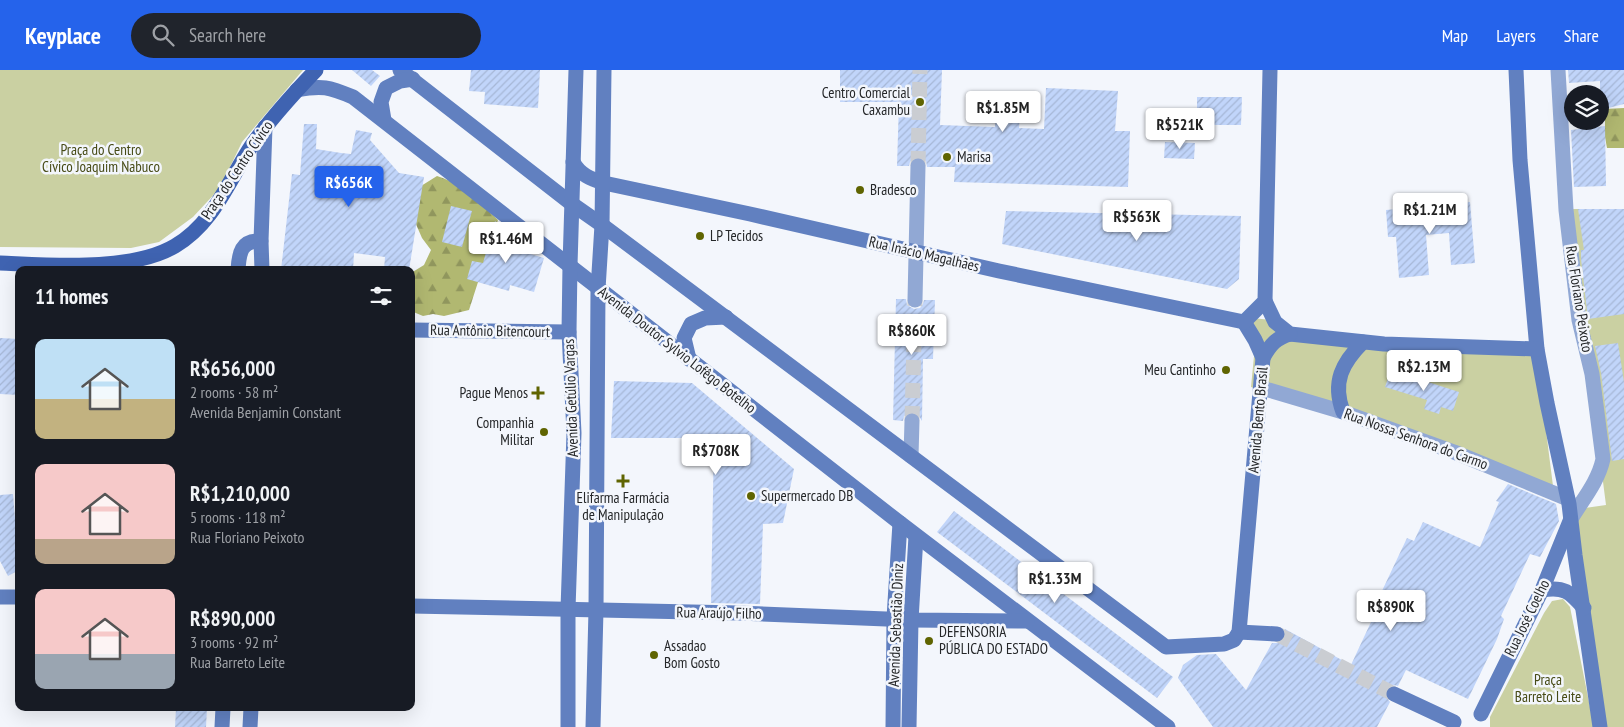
<!DOCTYPE html>
<meta charset="utf-8">
<style>
:root{--surface:#171b24;--page:#20242c;--text:#f1f3f6;--muted:#9ea1a6;--accent:#2563eb}
body{margin:0;font-family:"PT Sans Narrow",sans-serif;background:var(--page);color:var(--text);height:100vh;display:flex;flex-direction:column;font-size:19px;white-space:nowrap}
*{box-sizing:border-box;margin:0}
p{font-size:16px;color:var(--muted)}
.icon{flex:none;width:28px;height:28px;fill:none;stroke:currentColor;stroke-width:2;stroke-linecap:round;stroke-linejoin:round}
.map{position:relative;flex:1;overflow:hidden}
.sheet{position:absolute;left:15px;top:196px;width:400px;height:445px;display:flex;flex-direction:column;background:var(--surface);border-radius:10px;box-shadow:0 5px 20px #0002}
.sheet>*{flex:none}
.controls{position:absolute;left:1564px;top:15px;display:grid;gap:10px}
.controls a{display:grid;place-items:center;width:45px;height:45px;border-radius:50%;background:var(--surface);box-shadow:0 5px 20px #0002;font-size:25px}
.price{position:absolute;translate:-50% -42px;padding:0 11px;border-radius:5px;background:#fff;color:#222;font-size:16px;line-height:32px;filter:drop-shadow(0 1px 2px #0008)}
.price::after{content:'';position:absolute;left:50%;top:30px;width:15px;height:11px;margin-left:-8px;background:inherit;clip-path:polygon(0 0,100% 0,50% 100%)}
.price.on{background:var(--accent);color:#fff}
ul{padding:0;list-style:none}
li{display:flex;align-items:center;gap:15px;height:125px;padding:0 20px}
li span{display:grid;place-items:center;flex:none;width:140px;height:100px;border-radius:10px;color:#555}
li>.icon{margin-inline-start:auto}
span .icon{width:60px;height:60px;fill:#fffc;stroke-width:1}
li b{font-size:21px}
h2{display:flex;justify-content:space-between;align-items:center;height:60px;padding:0 20px;font-size:21px}
header{display:flex;align-items:center;gap:30px;box-sizing:border-box;height:70px;padding:0 25px;background:var(--accent);color:#fff}
header strong{font-size:24px}
nav{display:flex;gap:28px;margin-inline-start:auto;font-size:18px}
.search{width:350px;height:45px;background:var(--page);display:flex;align-items:center;gap:12px;box-sizing:border-box;padding:0 18px;border-radius:28px;color:var(--muted);font-size:19px}
.map>svg:first-child{display:block}
.forest{fill:url(#forest-firs)}
.park{fill:#cad0a2}
.building{fill:url(#building-hatch)}
.lines{fill:none;stroke-linecap:round;stroke-linejoin:round}
.street-tunnel{stroke:#cacdd2;stroke-width:15;stroke-dasharray:15 8;stroke-linecap:butt}
.secondary-tunnel{stroke:#cacdd2;stroke-width:15;stroke-dasharray:15 8;stroke-linecap:butt}
.street{stroke:#91a8d4;stroke-width:15}
.secondary{stroke:#6180c0;stroke-width:15}
.primary{stroke:#3f63b1;stroke-width:15}
.poi-dot{fill:#5f6401;stroke:#f3f6fc;stroke-width:2}
.labels{text-anchor:middle;stroke-width:5;stroke-linejoin:round;paint-order:stroke}
.poi-label{font-size:15px;fill:#252729;stroke:#f3f6fc;text-anchor:start}
.park-label{font-size:15px;fill:#474b16;stroke:#f3f6fc}
.street-label{font-size:15px;fill:#252729;stroke:#f3f6fc}
</style>
<header>
<strong>Keyplace</strong>
<div class="search"><svg class="icon" aria-label="search" viewBox="0 0 24 24"><circle cx="10" cy="10" r="6"/><path d="M15 15l6 6"/></svg>Search here</div>
<nav><a>Map</a><a>Layers</a><a>Share</a></nav>
</header>
<div class="map">
<svg width="1624" height="657" viewBox="0 0 1624 657">
<defs>
<pattern id="forest-firs" width="22" height="20" patternUnits="userSpaceOnUse" patternTransform="scale(1.25)"><rect width="22" height="20" fill="#b1b871"/><path d="M5 1l3.5 6h-7zM16 11l3.5 6h-7z" fill="#90965d"/></pattern>
<pattern id="building-hatch" width="6" height="6" patternUnits="userSpaceOnUse" patternTransform="scale(1.25)"><rect width="6" height="6" fill="#c1d5fa"/><path d="M-1 1l2-2M0 6l6-6M5 7l2-2" fill="none" stroke="#a6b7d6"/></pattern>
</defs>
<rect width="100%" height="100%" fill="#f3f6fc"/>
<g class="forest">
<path d="M1624,38V78H1607L1605,67V39Z"/>
<path d="M437,106C465,115 478,130 498,150L469,240L444,246L433,244L423,246L411,241V203L424,195L431,180L422,168L415,152L421,116Z"/>
</g>
<g class="park">
<path d="M0,0H303L242,72L220,118L193,147L159,172L131,178L0,177Z"/>
<path d="M1568,139H1624V657H1601L1571,440L1606,435Z"/>
<path d="M1233,246L1271,250L1283,258L1355,266L1535,274L1553,416L1251,317L1254,286L1250,271Z"/>
<path d="M1563,529L1570,537L1594,657H1490V647L1544,543L1552,531Z"/>
</g>
<g class="building">
<path d="M352,0H372L380,6L371,16Z"/>
<path d="M471,0H540L538,38L484,34L485,22L469,21Z"/>
<path d="M840,0H942L940,55L995,57L997,21L1022,22L1019,58L1044,59L1046,18L1118,21L1115,61H1130L1128,117L954,112L955,97H927L926,91L919,87L913,88L910,92L909,96H897L899,32H840Z"/>
<path d="M1568,0H1624V34L1600,40V11L1569,13Z"/>
<path d="M1197,27H1242L1241,55H1197Z"/>
<path d="M304,54H317L316,79L341,83L351,84L356,60L372,63L370,70L399,103L424,107L409,200H384L385,187L354,183L353,200H281L292,104L300,105Z"/>
<path d="M1605,56L1606,116L1574,117L1571,60Z"/>
<path d="M1165,72L1195,73L1194,89L1164,88Z"/>
<path d="M1470,132L1475,193L1451,195L1449,163L1426,165L1429,205L1399,208L1396,167H1388L1386,140Z"/>
<path d="M451,136L472,141L462,177L442,172Z"/>
<path d="M1578,139H1624V244L1588,249L1581,189V180H1584Z"/>
<path d="M1006,141L1241,146L1239,209L1227,219L1002,174Z"/>
<path d="M495,151L522,175L520,181L544,188L534,222L510,215L509,221L467,209L472,191L483,193Z"/>
<path d="M896,229H906L907,235L914,239L920,238L923,234L924,230H935L933,289H923L922,351L917,343L912,342L904,346L903,351L893,350Z"/>
<path d="M0,268L19,269V325L0,324Z"/>
<path d="M1618,273L1624,312V389L1612,391L1601,303L1595,276Z"/>
<path d="M1391,300L1459,322L1453,341L1441,337L1439,344L1424,339L1427,330L1385,317Z"/>
<path d="M614,311L692,313L794,399L783,453L763,454L760,534L711,533L714,368H611Z"/>
<path d="M1508,414L1556,434L1559,451L1540,487L1530,484L1501,546L1504,549L1497,569L1468,629L1406,600L1398,616L1393,615L1386,620L1385,625L1390,632L1377,657H1213L1178,608L1183,595L1197,585L1216,584L1246,620L1272,573H1281L1285,569L1286,564L1285,559L1351,595L1384,524L1381,523L1407,468L1414,471L1423,452L1480,477L1499,432L1496,431Z"/>
<path d="M13,424L17,472L19,475V500L8,506L0,491V425Z"/>
<path d="M954,441L1173,607L1157,628L937,462Z"/>
<path d="M176,638H207L206,657H175Z"/>
</g>
<g class="lines">
<g class="street-tunnel">
<path d="M918,96L920,0"/>
<path d="M912,351L915,230"/>
</g>
<path class="secondary-tunnel" d="M1277,564L1394,624"/>
<g class="street">
<path d="M1558,0L1566,140L1579,250L1592,304L1603,389C1598,412 1583,429 1571,449"/>
<path d="M915,230L918,96"/>
<path d="M1262,318L1343,342L1454,382L1568,429"/>
<path d="M911,386L912,351"/>
</g>
<g class="secondary">
<path d="M400,0L572,134L602,155L1166,577L1224,574L1234,570L1239,562L1263,288L1255,270L1244,252"/>
<path d="M1516,0L1520,90L1537,279L1547,333L1569,434L1575,485L1600,657"/>
<path d="M297,20C322,15 329,17 353,27L900,453L1168,657"/>
<path d="M384,50L381,32L386,18L400,11L413,9"/>
<path d="M573,92C580,105 591,109 604,113L750,144L999,201L1244,252"/>
<path d="M238,200C239,183 241,170 261,171"/>
<path d="M262,200L261,171L265,57"/>
<path d="M1265,231L1275,252L1290,264L1384,274L1537,279"/>
<path d="M1244,252L1265,231L1270,0"/>
<path d="M411,260L569,262"/>
<path d="M1263,288C1270,275 1276,268 1290,264"/>
<path d="M689,289L684,268L691,254L705,248L726,247"/>
<path d="M1343,342C1332,312 1342,293 1363,272"/>
<path d="M1542,520C1564,516 1570,522 1584,538"/>
<path d="M0,527H19"/>
<path d="M411,536L738,543L911,550L1027,551"/>
<path d="M1239,562L1277,564"/>
<path d="M1394,624L1454,652"/>
<path d="M1481,644L1542,520L1570,451"/>
<path d="M222,657L223,638"/>
<path d="M250,657L251,638"/>
<path d="M568,657V539L574,363L569,262L570,195L576,0"/>
<path d="M593,657L596,540L598,219L602,155L604,0"/>
<path d="M893,657L894,548L900,453"/>
<path d="M909,657L911,550L916,466"/>
</g>
<path class="primary" d="M0,193C50,195 131,202 175,176C215,152 228,111 252,75C271,48 293,24 316,0"/>
</g>
<g class="poi-dot">
<circle cx="920" cy="32" r="5"/>
<circle cx="947" cy="87" r="5"/>
<circle cx="860" cy="120" r="5"/>
<circle cx="700" cy="166" r="5"/>
<circle cx="1226" cy="300" r="5"/>
<path d="M535.5 315.5h5v5h5v5h-5v5h-5v-5h-5v-5h5z"/>
<circle cx="544" cy="362" r="5"/>
<path d="M620.5 403.5h5v5h5v5h-5v5h-5v-5h-5v-5h5z"/>
<circle cx="751" cy="426" r="5"/>
<circle cx="929" cy="571" r="5"/>
<circle cx="654" cy="585" r="5"/>
</g>
<g class="labels">
<g class="poi-label">
<text x="910" y="28" text-anchor="end">Centro Comercial<tspan x="910" dy="17">Caxambu</tspan></text>
<text x="957" y="92">Marisa</text>
<text x="870" y="125">Bradesco</text>
<text x="710" y="171">LP Tecidos</text>
<text x="1216" y="305" text-anchor="end">Meu Cantinho</text>
<text x="528" y="328" text-anchor="end">Pague Menos</text>
<text x="534" y="358" text-anchor="end">Companhia<tspan x="534" dy="17">Militar</tspan></text>
<text x="761" y="431">Supermercado DB</text>
<text x="623" y="433" text-anchor="middle">Elifarma Farmácia<tspan x="623" dy="17">de Manipulação</tspan></text>
<text x="939" y="567">DEFENSORIA<tspan x="939" dy="17">PÚBLICA DO ESTADO</tspan></text>
<text x="664" y="581">Assadao<tspan x="664" dy="17">Bom Gosto</tspan></text>
</g>
<g class="park-label">
<text x="101" y="85">Praça do Centro<tspan x="101" dy="17">Cívico Joaquim Nabuco</tspan></text>
<text x="1548" y="615">Praça<tspan x="1548" dy="17">Barreto Leite</tspan></text>
</g>
<g class="street-label">
<text transform="translate(237 100) rotate(-56)" y="5">Praça do Centro Cívico</text>
<text transform="translate(924 184) rotate(13)" y="5">Rua Inácio Magalhães</text>
<text transform="translate(1579 229) rotate(81)" y="5">Rua Floriano Peixoto</text>
<text transform="translate(490 261) rotate(1)" y="5">Rua Antônio Bitencourt</text>
<text transform="translate(677 280) rotate(38)" y="5">Avenida Doutor Sylvio Lofêgo Botelho</text>
<text transform="translate(571 328) rotate(-92)" y="5">Avenida Getúlio Vargas</text>
<text transform="translate(1258 350) rotate(-85)" y="5">Avenida Bento Brasil</text>
<text transform="translate(1416 369) rotate(20)" y="5">Rua Nossa Senhora do Carmo</text>
<text transform="translate(719 543) rotate(1)" y="5">Rua Araújo Filho</text>
<text transform="translate(1527 548) rotate(-64)" y="5">Rua José Coelho</text>
<text transform="translate(896 555) rotate(-88)" y="5">Avenida Sebastião Diniz</text>
</g>
</g>
</svg>
<div class="controls">
<a><svg class="icon" aria-label="layers" viewBox="0 0 24 24"><path d="M12 4l9 5-9 5-9-5zM3 14l9 5 9-5"/></svg></a>
</div>
<b class="price" style="left:1003px;top:63px">R$1.85M</b>
<b class="price" style="left:1180px;top:80px">R$521K</b>
<b class="price on" style="left:349px;top:138px">R$656K</b>
<b class="price" style="left:1430px;top:165px">R$1.21M</b>
<b class="price" style="left:1137px;top:172px">R$563K</b>
<b class="price" style="left:506px;top:194px">R$1.46M</b>
<b class="price" style="left:912px;top:286px">R$860K</b>
<b class="price" style="left:1424px;top:322px">R$2.13M</b>
<b class="price" style="left:716px;top:406px">R$708K</b>
<b class="price" style="left:1055px;top:534px">R$1.33M</b>
<b class="price" style="left:1391px;top:562px">R$890K</b>
<section class="sheet">
<h2>11 homes<svg class="icon" aria-label="filters" viewBox="0 0 24 24"><path d="M4 7h16M4 17h16"/><circle cx="9" cy="7" r="2"/><circle cx="15" cy="17" r="2"/></svg></h2>
<ul>
<li><span style="background:linear-gradient(#bfe0f5 60%,#c2b280 0)"><svg class="icon" aria-label="home" viewBox="0 0 24 24"><path d="M3 11l9-7 9 7M6 9v11h12V9"/></svg></span><div><b>R$656,000</b><p>2 rooms · 58 m²</p><p>Avenida Benjamin Constant</p></div></li>
<li><span style="background:linear-gradient(#f6c9c9 75%,#b9a48a 0)"><svg class="icon" aria-label="home" viewBox="0 0 24 24"><path d="M3 11l9-7 9 7M6 9v11h12V9"/></svg></span><div><b>R$1,210,000</b><p>5 rooms · 118 m²</p><p>Rua Floriano Peixoto</p></div></li>
<li><span style="background:linear-gradient(#f6c9c9 65%,#9aa5b1 0)"><svg class="icon" aria-label="home" viewBox="0 0 24 24"><path d="M3 11l9-7 9 7M6 9v11h12V9"/></svg></span><div><b>R$890,000</b><p>3 rooms · 92 m²</p><p>Rua Barreto Leite</p></div></li>
</ul>
</section>
</div>
